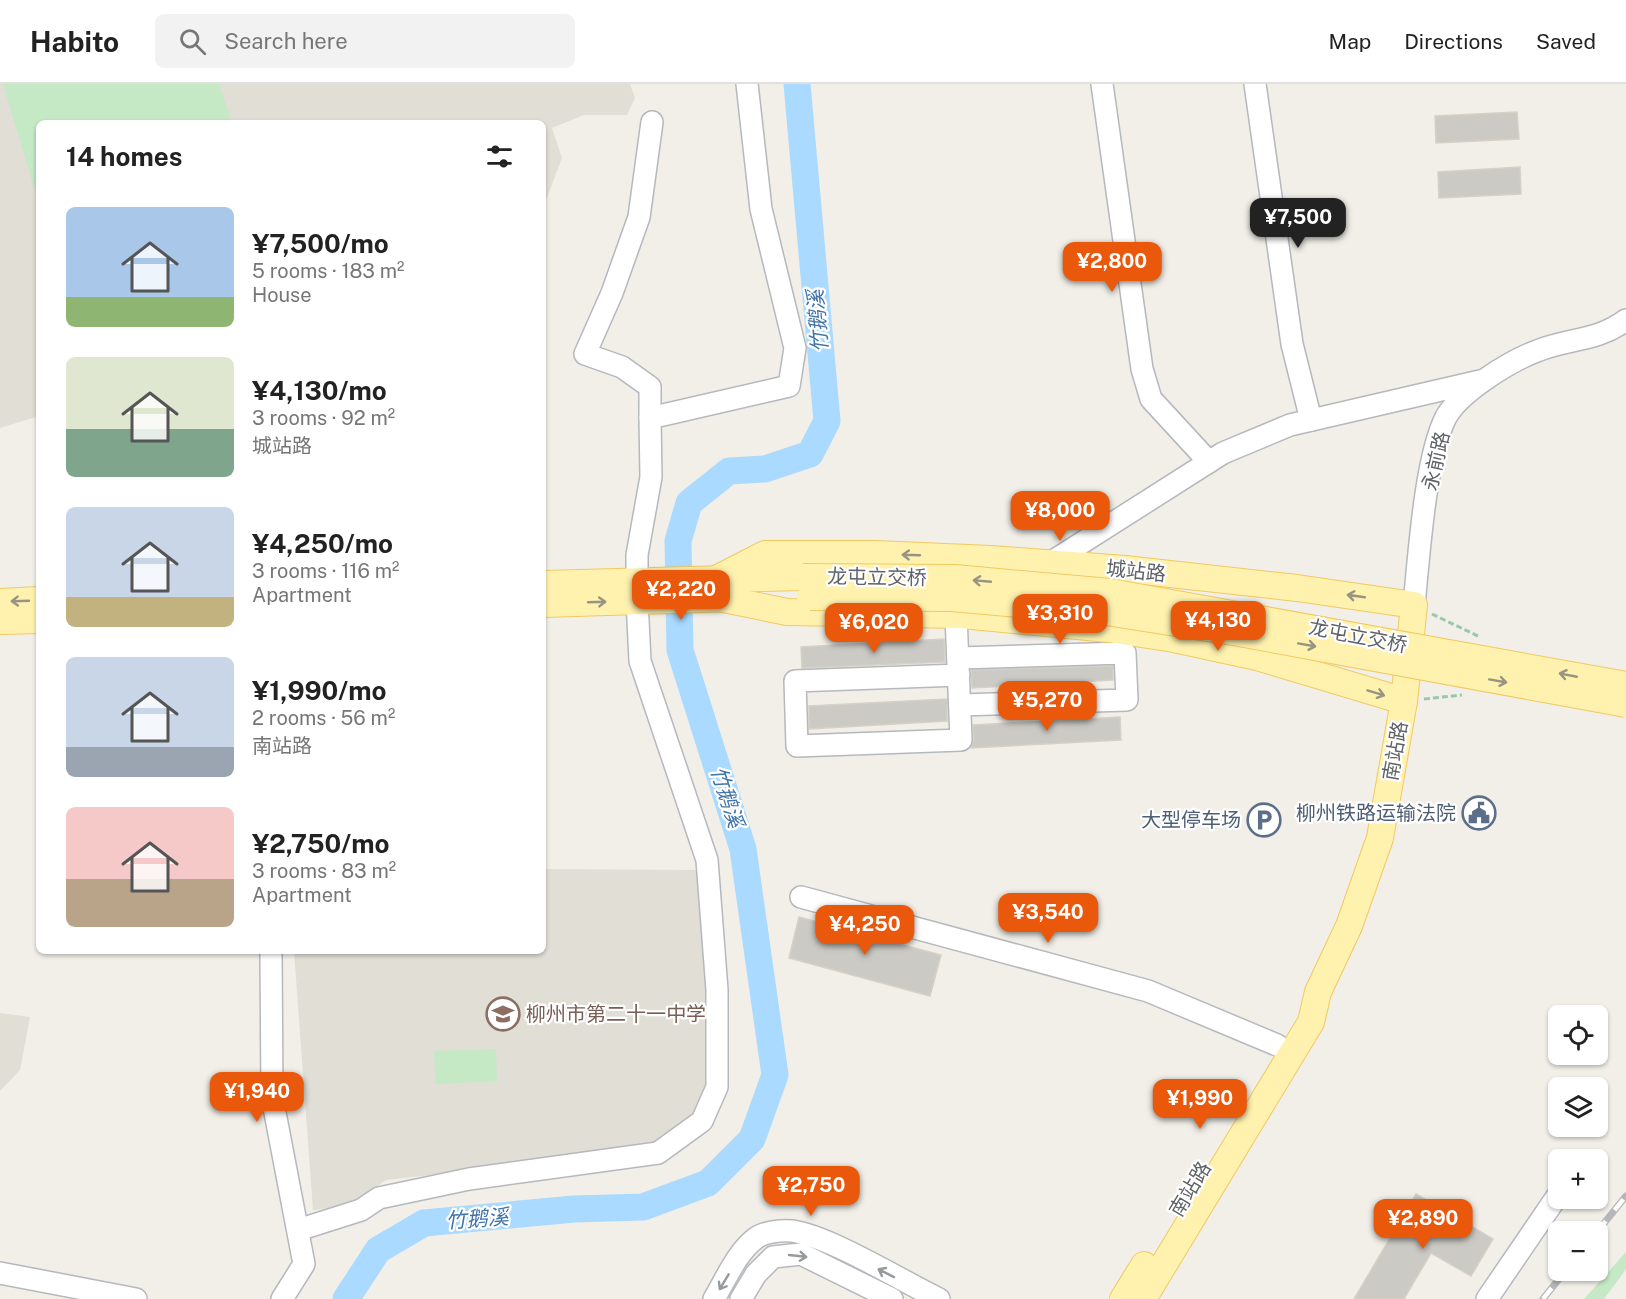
<!DOCTYPE html>
<meta charset="utf-8">
<style>
:root{--surface:#fff;--page:#f2f2f2;--text:#222;--muted:#767676;--line:#e0e0e0;--accent:#ea580c}
body{margin:0;font-family:"Public Sans","Noto Sans SC",sans-serif;background:var(--page);color:var(--text);height:100vh;display:flex;flex-direction:column;font-size:22px;white-space:nowrap}
*{box-sizing:border-box;margin:0}
p{font-size:20px;color:var(--muted)}
.icon{flex:none;width:33px;height:33px;fill:none;stroke:currentColor;stroke-width:2;stroke-linecap:round;stroke-linejoin:round}
.map{position:relative;flex:1;overflow:hidden}
.panel{position:absolute;left:36px;top:36px;width:510px;height:834px;display:flex;flex-direction:column;background:var(--surface);border-radius:9px;box-shadow:0 2px 4px #0004}
.panel>*{flex:none}
.controls{position:absolute;left:1548px;top:921px;display:grid;gap:12px}
.controls a{display:grid;place-items:center;width:60px;height:60px;border-radius:9px;background:var(--surface);box-shadow:0 2px 4px #0004;font-size:30px}
.price{position:absolute;translate:-50% -51px;padding:0 14px;border-radius:12px;background:var(--accent);color:#fff;font-size:20px;line-height:39px;filter:drop-shadow(0 2px 3px #0008)}
.price::after{content:'';position:absolute;left:50%;top:36px;width:18px;height:14px;margin-left:-9px;background:inherit;clip-path:polygon(0 0,100% 0,50% 100%)}
.price.on{background:#222;color:#fff}
ul{padding:0;list-style:none}
li{display:flex;align-items:center;gap:18px;height:150px;padding:0 30px}
li span{display:grid;place-items:center;flex:none;width:168px;height:120px;border-radius:9px;color:#555}
li>.icon{margin-inline-start:auto}
span .icon{width:72px;height:72px;fill:#fffc;stroke-width:1}
li b{font-size:26px}
h2{display:flex;justify-content:space-between;align-items:center;height:72px;padding:0 30px;font-size:26px}
header{display:flex;align-items:center;gap:36px;box-sizing:border-box;height:84px;padding:0 30px;background:var(--surface);border-bottom:2px solid var(--line)}
header strong{font-size:28px}
nav{display:flex;gap:33px;margin-inline-start:auto;font-size:21px}
.search{width:420px;height:54px;background:var(--page);display:flex;align-items:center;gap:15px;box-sizing:border-box;padding:0 21px;border-radius:9px;color:var(--muted);font-size:22px}
.map>svg:first-child{display:block}
.education{fill:#e1ded6}
.green{fill:#c5e8c5}
.lines{fill:none;stroke-linecap:round;stroke-linejoin:round}
.river{stroke:#aadaff;stroke-width:27}
.building{fill:#cccac5;stroke:#d6d1c6;stroke-width:1.5}
.minor-casing{stroke:#b5b8bc;stroke-width:24}
.major-casing{stroke:#f2c960;stroke-width:28}
.path{stroke:#9cc7a9;stroke-width:3;stroke-dasharray:6 3;stroke-linecap:butt}
.minor{stroke:#fff;stroke-width:21}
.major{stroke:#fff2af;stroke-width:26}
.rail-casing{stroke:#b6b7b8;stroke-width:7}
.rail{stroke:#fff;stroke-width:4.5;stroke-dasharray:14;stroke-linecap:butt}
.major-bridge-casing{stroke:#f2c960;stroke-width:28;stroke-linecap:butt}
.major-bridge{stroke:#fff2af;stroke-width:26}
.oneway{stroke:#979581}
.oneway2{stroke:#979a9d}
.labels{text-anchor:middle;stroke-width:4.5;stroke-linejoin:round;paint-order:stroke}
.street-label{font-size:20px;fill:#5f6368;stroke:#fff}
.service-label{font-size:20px;fill:#4e5e75;stroke:#fff;text-anchor:end}
.education-label{font-size:20px;fill:#785e54;stroke:#fff;text-anchor:start}
.water-label{font-size:21px;font-style:italic;fill:#4174aa;stroke:#fff}
</style>
<header>
<strong>Habito</strong>
<div class="search"><svg class="icon" aria-label="search" viewBox="0 0 24 24"><circle cx="10" cy="10" r="6"/><path d="M15 15l6 6"/></svg>Search here</div>
<nav><a>Map</a><a>Directions</a><a>Saved</a></nav>
</header>
<div class="map">
<svg width="1626" height="1215" viewBox="0 0 1626 1215">
<rect width="100%" height="100%" fill="#f1efe8"/>
<g class="education">
<path d="M0,0H630L635,14L627,31H584L552,44L562,74L543,124V39H39V332L0,344Z"/>
<path d="M543,785L701,786L711,993L703,1026L668,1057L537,1079L386,1096L349,1122L313,1126L294,867H543Z"/>
<path d="M0,929L30,933L20,986L0,1007Z"/>
</g>
<g class="green">
<path d="M3,0H219L232,39H39V120Z"/>
<path d="M496,965L497,997L436,1000L434,967Z"/>
<path d="M1626,1168V1185L1604,1215H1584Z"/>
</g>
<g class="lines">
<path class="river" d="M346,1215L378,1166L424,1139L574,1125L643,1123L708,1099L752,1055L775,991L743,765L680,566L678,457L689,419L729,387L765,385L810,370L827,337L797,0"/>
</g>
<g class="building">
<path d="M1517,28L1519,55L1436,59L1435,32Z"/>
<path d="M1520,83L1521,110L1439,114L1438,88Z"/>
<path d="M944,555L945,578L802,584L801,563Z"/>
<path d="M1113,582V596L972,604L971,586Z"/>
<path d="M947,615V637L809,645V622Z"/>
<path d="M1120,633L1121,656L971,664L974,656L973,641Z"/>
<path d="M799,833L941,871L930,912L789,874Z"/>
<path d="M1416,1110L1493,1155L1471,1192L1431,1169L1404,1215H1354Z"/>
</g>
<g class="lines">
<g class="minor-casing">
<g id="minor">
<path d="M1102,0L1142,285L1151,315L1209,378"/>
<path d="M1255,0L1292,260L1311,336"/>
<path d="M650,334V303L622,283L585,270L612,209L639,133L652,38"/>
<path d="M1050,479L1223,369L1290,341L1480,297"/>
<path d="M637,497V471L651,393L650,334L789,302L795,264L761,125L747,0"/>
<path d="M1414,521C1419,472 1425,374 1446,333C1460,308 1510,277 1537,267C1569,254 1596,258 1626,236"/>
<path d="M956,531L961,656L797,662L795,597L959,591"/>
<path d="M958,574L1125,569L1127,616L960,621"/>
<path d="M801,813L1148,907L1277,961"/>
<path d="M271,867L272,1013L304,1180L282,1215"/>
<path d="M298,1146L361,1126L379,1114L469,1095L658,1069L702,1037L717,1003V906L707,776L640,577L637,516"/>
<path d="M0,1189L136,1215"/>
<path d="M714,1215C726,1195 737,1168 756,1154C764,1148 781,1146 792,1147C829,1152 902,1197 939,1215"/>
<path d="M741,1215L756,1190L773,1173L801,1170L892,1215"/>
<path d="M1487,1215L1558,1111"/>
</g>
</g>
<g class="major-casing">
<g id="major">
<path d="M718,494L765,470H875L991,475L1125,485L1297,504L1414,521L1404,617L1380,754L1349,842L1318,908L1311,938L1143,1215"/>
<path d="M543,500L803,493"/>
<path d="M719,514L787,528L962,531L1109,545L1174,555L1257,573L1404,617"/>
<path d="M0,518L39,516"/>
<path d="M543,520L735,514"/>
<path d="M0,537L39,536"/>
<path d="M1123,1215L1144,1181"/>
</g>
</g>
<g class="path">
<path d="M1432,530L1480,553"/>
<path d="M1424,615L1462,611"/>
</g>
<use href="#minor" class="minor"/>
<use href="#major" class="major"/>
<g class="rail-casing">
<g id="rail">
<path d="M1597,1148L1626,1112"/>
<path d="M1543,1215L1566,1186"/>
</g>
</g>
<use href="#rail" class="rail"/>
<g class="major-bridge-casing">
<g id="major-bridge">
<path d="M803,493L955,494L1110,508L1626,601"/>
<path d="M810,513L951,514L1106,528L1239,549L1626,620"/>
</g>
</g>
<use href="#major-bridge" class="major-bridge"/>
</g>
<defs><path id="oneway-shaft" d="M-6 0H5M1.5-3L5.5 0L1.5 3" fill="none" stroke-width="1.6" stroke-linecap="round" stroke-linejoin="round" transform="scale(1.5)"/></defs>
<g class="oneway">
<use href="#oneway-shaft" transform="translate(911 471) rotate(-178)"/>
<use href="#oneway-shaft" transform="translate(982 497) rotate(-175)"/>
<use href="#oneway-shaft" transform="translate(1356 512) rotate(-172)"/>
<use href="#oneway-shaft" transform="translate(20 517) rotate(178)"/>
<use href="#oneway-shaft" transform="translate(597 518) rotate(-2)"/>
<use href="#oneway-shaft" transform="translate(1307 561) rotate(10)"/>
<use href="#oneway-shaft" transform="translate(1568 591) rotate(-169)"/>
<use href="#oneway-shaft" transform="translate(1498 597) rotate(10)"/>
<use href="#oneway-shaft" transform="translate(1376 609) rotate(17)"/>
</g>
<g class="oneway2">
<use href="#oneway-shaft" transform="translate(798 1172) rotate(6)"/>
<use href="#oneway-shaft" transform="translate(886 1189) rotate(-153)"/>
<use href="#oneway-shaft" transform="translate(724 1198) rotate(121)"/>
</g>
<defs>
<g id="civic-ring" transform="scale(1.725)"><circle r="9.5" fill="#fff" stroke="#5c6f8a" stroke-width="1.5"/><path d="M-.6-6.5H3V-4.5H.6V-3L4-1V1h2V6H-6V1h2V-1L-.6-3ZM-1.2 2.5V6h2.4V2.5Z" fill="#5c6f8a"/></g>
<g id="parking-ring" transform="scale(1.725)"><circle r="9.5" fill="#fff" stroke="#5c6f8a" stroke-width="1.5"/><path d="M-3.5-5.5H1a3.5 3.5 0 0 1 0 7H-1V5.5H-3.5ZM-1-3.4V-.6H.8a1.4 1.4 0 0 0 0-2.8Z" fill="#5c6f8a"/></g>
<g id="school-ring" transform="scale(1.725)"><circle r="9.5" fill="#fff" stroke="#8d6e63" stroke-width="1.5"/><path d="M0-5L7-2L0 1L-7-2ZM-4 1L0 2.5L4 1V4Q0 6-4 4Z" fill="#8d6e63"/></g>
</defs>
<g fill-rule="evenodd">
<use href="#civic-ring" x="1479" y="729"/>
<use href="#parking-ring" x="1264" y="736"/>
<use href="#school-ring" x="503" y="930"/>
</g>
<g class="labels">
<g class="street-label">
<text transform="translate(1436 377) rotate(-77)" y="7">永前路</text>
<text transform="translate(1136 487) rotate(6)" y="7">城站路</text>
<text transform="translate(877 493) rotate(1)" y="7">龙屯立交桥</text>
<text transform="translate(1358 552) rotate(11)" y="7">龙屯立交桥</text>
<text transform="translate(1395 667) rotate(-80)" y="7">南站路</text>
<text transform="translate(1190 1105) rotate(-59)" y="7">南站路</text>
</g>
<g class="service-label">
<text x="1456" y="736">柳州铁路运输法院</text>
<text x="1241" y="743">大型停车场</text>
</g>
<g class="education-label">
<text x="526" y="937">柳州市第二十一中学</text>
</g>
<g class="water-label">
<text transform="translate(818 237) rotate(-95)" y="7">竹鹅溪</text>
<text transform="translate(727 713) rotate(72)" y="7">竹鹅溪</text>
<text transform="translate(477 1135) rotate(-4)" y="7">竹鹅溪</text>
</g>
</g>
</svg>
<div class="controls">
<a><svg class="icon" aria-label="locate" viewBox="0 0 24 24"><circle cx="12" cy="12" r="6"/><path d="M12 2v4M12 18v4M2 12h4M18 12h4"/></svg></a>
<a><svg class="icon" aria-label="layers" viewBox="0 0 24 24"><path d="M12 4l9 5-9 5-9-5zM3 14l9 5 9-5"/></svg></a>
<a>+</a>
<a>−</a>
</div>
<b class="price on" style="left:1298px;top:165px">¥7,500</b>
<b class="price" style="left:1112px;top:209px">¥2,800</b>
<b class="price" style="left:1060px;top:458px">¥8,000</b>
<b class="price" style="left:681px;top:537px">¥2,220</b>
<b class="price" style="left:1060px;top:561px">¥3,310</b>
<b class="price" style="left:1218px;top:568px">¥4,130</b>
<b class="price" style="left:874px;top:570px">¥6,020</b>
<b class="price" style="left:1047px;top:648px">¥5,270</b>
<b class="price" style="left:1048px;top:860px">¥3,540</b>
<b class="price" style="left:865px;top:872px">¥4,250</b>
<b class="price" style="left:257px;top:1039px">¥1,940</b>
<b class="price" style="left:1200px;top:1046px">¥1,990</b>
<b class="price" style="left:811px;top:1133px">¥2,750</b>
<b class="price" style="left:1423px;top:1166px">¥2,890</b>
<section class="panel">
<h2>14 homes<svg class="icon" aria-label="filters" viewBox="0 0 24 24"><path d="M4 7h16M4 17h16"/><circle cx="9" cy="7" r="2"/><circle cx="15" cy="17" r="2"/></svg></h2>
<ul>
<li><span style="background:linear-gradient(#a9c7e8 75%,#8fb573 0)"><svg class="icon" aria-label="home" viewBox="0 0 24 24"><path d="M3 11l9-7 9 7M6 9v11h12V9"/></svg></span><div><b>¥7,500/mo</b><p>5 rooms · 183 m²</p><p>House</p></div></li>
<li><span style="background:linear-gradient(#dfe7d0 60%,#7fa58c 0)"><svg class="icon" aria-label="home" viewBox="0 0 24 24"><path d="M3 11l9-7 9 7M6 9v11h12V9"/></svg></span><div><b>¥4,130/mo</b><p>3 rooms · 92 m²</p><p>城站路</p></div></li>
<li><span style="background:linear-gradient(#c9d6e8 75%,#c2b280 0)"><svg class="icon" aria-label="home" viewBox="0 0 24 24"><path d="M3 11l9-7 9 7M6 9v11h12V9"/></svg></span><div><b>¥4,250/mo</b><p>3 rooms · 116 m²</p><p>Apartment</p></div></li>
<li><span style="background:linear-gradient(#c9d6e8 75%,#9aa5b1 0)"><svg class="icon" aria-label="home" viewBox="0 0 24 24"><path d="M3 11l9-7 9 7M6 9v11h12V9"/></svg></span><div><b>¥1,990/mo</b><p>2 rooms · 56 m²</p><p>南站路</p></div></li>
<li><span style="background:linear-gradient(#f6c9c9 60%,#b9a48a 0)"><svg class="icon" aria-label="home" viewBox="0 0 24 24"><path d="M3 11l9-7 9 7M6 9v11h12V9"/></svg></span><div><b>¥2,750/mo</b><p>3 rooms · 83 m²</p><p>Apartment</p></div></li>
</ul>
</section>
</div>
